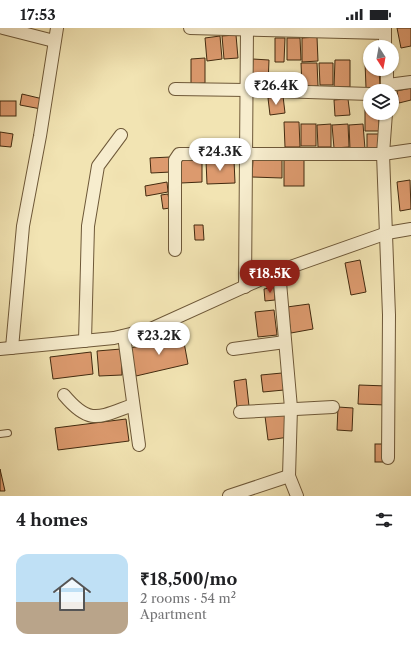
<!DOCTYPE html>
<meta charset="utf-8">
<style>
:root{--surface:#fff;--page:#f6f6f6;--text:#202124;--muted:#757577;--line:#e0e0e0;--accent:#8f2418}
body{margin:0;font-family:"Libre Caslon Text",serif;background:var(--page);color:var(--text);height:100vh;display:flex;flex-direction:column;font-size:15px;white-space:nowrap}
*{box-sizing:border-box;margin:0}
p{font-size:13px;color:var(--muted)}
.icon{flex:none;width:22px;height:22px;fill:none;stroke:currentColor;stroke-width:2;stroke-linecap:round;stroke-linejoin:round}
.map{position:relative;height:468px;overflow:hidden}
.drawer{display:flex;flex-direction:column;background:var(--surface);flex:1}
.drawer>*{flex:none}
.needle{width:26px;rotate:169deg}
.controls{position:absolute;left:363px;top:12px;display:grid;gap:8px}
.controls a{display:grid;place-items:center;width:36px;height:36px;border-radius:50%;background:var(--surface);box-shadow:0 1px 3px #0004;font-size:20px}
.price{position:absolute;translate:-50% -34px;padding:0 9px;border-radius:14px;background:#fff;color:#222;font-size:13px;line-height:26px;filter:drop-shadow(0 1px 2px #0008)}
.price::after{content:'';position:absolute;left:50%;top:24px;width:12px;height:9px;margin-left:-6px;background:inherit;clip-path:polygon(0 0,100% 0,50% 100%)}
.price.on{background:var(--accent);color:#fff}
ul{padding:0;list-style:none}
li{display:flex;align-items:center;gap:12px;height:100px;padding:0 16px}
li+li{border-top:1px solid var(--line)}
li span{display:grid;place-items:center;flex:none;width:112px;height:80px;border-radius:12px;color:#555}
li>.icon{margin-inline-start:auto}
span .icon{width:48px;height:48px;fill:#fffc;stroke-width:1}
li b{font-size:17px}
h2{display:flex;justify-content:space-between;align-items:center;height:48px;padding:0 16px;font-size:17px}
.status{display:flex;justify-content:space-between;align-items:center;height:28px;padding:0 20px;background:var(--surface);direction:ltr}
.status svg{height:11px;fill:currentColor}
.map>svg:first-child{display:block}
.building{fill:#dc9a6e;stroke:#422a0f}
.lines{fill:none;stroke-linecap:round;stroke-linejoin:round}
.lane-casing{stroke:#6e5838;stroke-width:8}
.street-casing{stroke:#6e5838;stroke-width:14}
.lane{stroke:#f7edce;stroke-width:6}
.street{stroke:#f7edce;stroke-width:12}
</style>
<div class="status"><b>17:53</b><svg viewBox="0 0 49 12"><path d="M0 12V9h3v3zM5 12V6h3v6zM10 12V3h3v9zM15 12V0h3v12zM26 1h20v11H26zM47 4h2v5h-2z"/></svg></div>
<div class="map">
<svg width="411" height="468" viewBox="0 0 411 468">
<rect width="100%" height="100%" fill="#f2e4b3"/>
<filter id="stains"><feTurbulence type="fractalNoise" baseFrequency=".005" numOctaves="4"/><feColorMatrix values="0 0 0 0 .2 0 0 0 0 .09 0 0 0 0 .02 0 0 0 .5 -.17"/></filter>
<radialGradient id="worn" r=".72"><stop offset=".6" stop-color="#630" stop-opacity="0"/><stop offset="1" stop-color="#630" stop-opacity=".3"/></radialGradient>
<g class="building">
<path d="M397,0H411V18L401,20Z"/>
<path d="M236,7L238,30L224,31L222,8Z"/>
<path d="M220,8L222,31L207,33L205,10Z"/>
<path d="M317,9L318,33L302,34V10Z"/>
<path d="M275,10H285L284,34H275Z"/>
<path d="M287,10H300L301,32H287Z"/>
<path d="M205,30V55L191,56V31Z"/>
<path d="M253,31L269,32L268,56L252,55Z"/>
<path d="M335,32H350V59H334Z"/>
<path d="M365,34H370V41H379L380,59L366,60Z"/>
<path d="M301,35H317L318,58L302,59Z"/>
<path d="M319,35H333V57H320Z"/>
<path d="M411,60V72L399,75L397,63Z"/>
<path d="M22,66L43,71L41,81L20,77Z"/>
<path d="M283,68L285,85L270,87L268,70Z"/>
<path d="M348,71L350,87L335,88L334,72Z"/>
<rect x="0" y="73" width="16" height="15"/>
<path d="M365,74L370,75V85H379V103H365Z"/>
<path d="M284,94H299L300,119H285Z"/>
<rect x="301" y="96" width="15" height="22"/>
<path d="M331,96V119H318L317,97Z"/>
<path d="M348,96L349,119L334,120L332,97Z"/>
<path d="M363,96L365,121H350L349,97Z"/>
<path d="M0,104L13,106L11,119L0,118Z"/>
<rect x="367" y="106" width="14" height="14"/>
<path d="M170,129L171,144L151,145L150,130Z"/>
<path d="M181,129H202V154L181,155Z"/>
<path d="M234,132L235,155L207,156L206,133Z"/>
<path d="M253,132H282V150L252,149Z"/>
<rect x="284" y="132" width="20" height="26"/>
<path d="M410,152L411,181L400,183L397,154Z"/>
<path d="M167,154L168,164L146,168L145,158Z"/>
<path d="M168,166L170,180L163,181L161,167Z"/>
<path d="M194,197H203L204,212H195Z"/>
<path d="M360,232L366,264L351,267L345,235Z"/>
<path d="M274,259L275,272L265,273L264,261Z"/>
<path d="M309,276L313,301L291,305L287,279Z"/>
<path d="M274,282L277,307L258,309L255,284Z"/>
<path d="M183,309L188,336L136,348L130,320Z"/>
<path d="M121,321L122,347L99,348L97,323Z"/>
<path d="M91,324L93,346L53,351L50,329Z"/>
<path d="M282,345L284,362L263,364L261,347Z"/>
<path d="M246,351L249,378L237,379L234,353Z"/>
<path d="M359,357L387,358L386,377L358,376Z"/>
<path d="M338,379L353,380L352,403L337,402Z"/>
<path d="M286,385L289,409L268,412L265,388Z"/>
<path d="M126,391L129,413L58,422L55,400Z"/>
<rect x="375" y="416" width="9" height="18"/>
<path d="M0,441L5,463H0Z"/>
</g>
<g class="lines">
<g class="lane-casing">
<path id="lane" d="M0,406L8,405"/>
</g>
<g class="street-casing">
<g id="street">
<path d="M3,0L54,13"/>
<path d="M190,0L385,5"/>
<path d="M385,0V19"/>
<path d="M387,41V63"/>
<path d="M388,57L411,54"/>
<path d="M175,61L246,62L370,66"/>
<path d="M386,85L383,126L389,287L388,430"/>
<path d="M175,222V132L179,126H383L411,122"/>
<path d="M279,243L291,380L289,448L297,468"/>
<path d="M245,259L247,0"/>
<path d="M124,308L139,417"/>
<path d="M85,313L88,198L98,138L121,107"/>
<path d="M12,320L23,198L40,108L57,0"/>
<path d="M0,321L114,310L151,301L279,243L387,205L411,201"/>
<path d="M233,321L285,314"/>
<path d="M64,367C90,398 99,389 133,377"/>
<path d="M240,384L333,379"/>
<path d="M229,468L289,448"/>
</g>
</g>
<use href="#lane" class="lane"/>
<use href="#street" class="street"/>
</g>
<rect width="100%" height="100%" filter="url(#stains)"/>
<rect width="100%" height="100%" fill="url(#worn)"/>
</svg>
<div class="controls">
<a><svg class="needle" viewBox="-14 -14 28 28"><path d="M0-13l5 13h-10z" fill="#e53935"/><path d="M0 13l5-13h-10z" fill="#757577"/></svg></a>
<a><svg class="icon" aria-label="layers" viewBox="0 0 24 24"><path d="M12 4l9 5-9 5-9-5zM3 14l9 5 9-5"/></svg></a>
</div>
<b class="price" style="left:276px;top:78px">₹26.4K</b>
<b class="price" style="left:220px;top:144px">₹24.3K</b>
<b class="price on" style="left:270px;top:266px">₹18.5K</b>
<b class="price" style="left:159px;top:328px">₹23.2K</b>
</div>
<section class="drawer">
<h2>4 homes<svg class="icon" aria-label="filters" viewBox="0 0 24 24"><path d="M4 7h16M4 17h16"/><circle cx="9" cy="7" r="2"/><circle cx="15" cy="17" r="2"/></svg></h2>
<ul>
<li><span style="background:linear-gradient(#bfe0f5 60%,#b9a48a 0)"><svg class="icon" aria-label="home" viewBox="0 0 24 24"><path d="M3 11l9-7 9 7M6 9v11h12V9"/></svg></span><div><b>₹18,500/mo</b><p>2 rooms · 54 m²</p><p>Apartment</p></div></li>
</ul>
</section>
